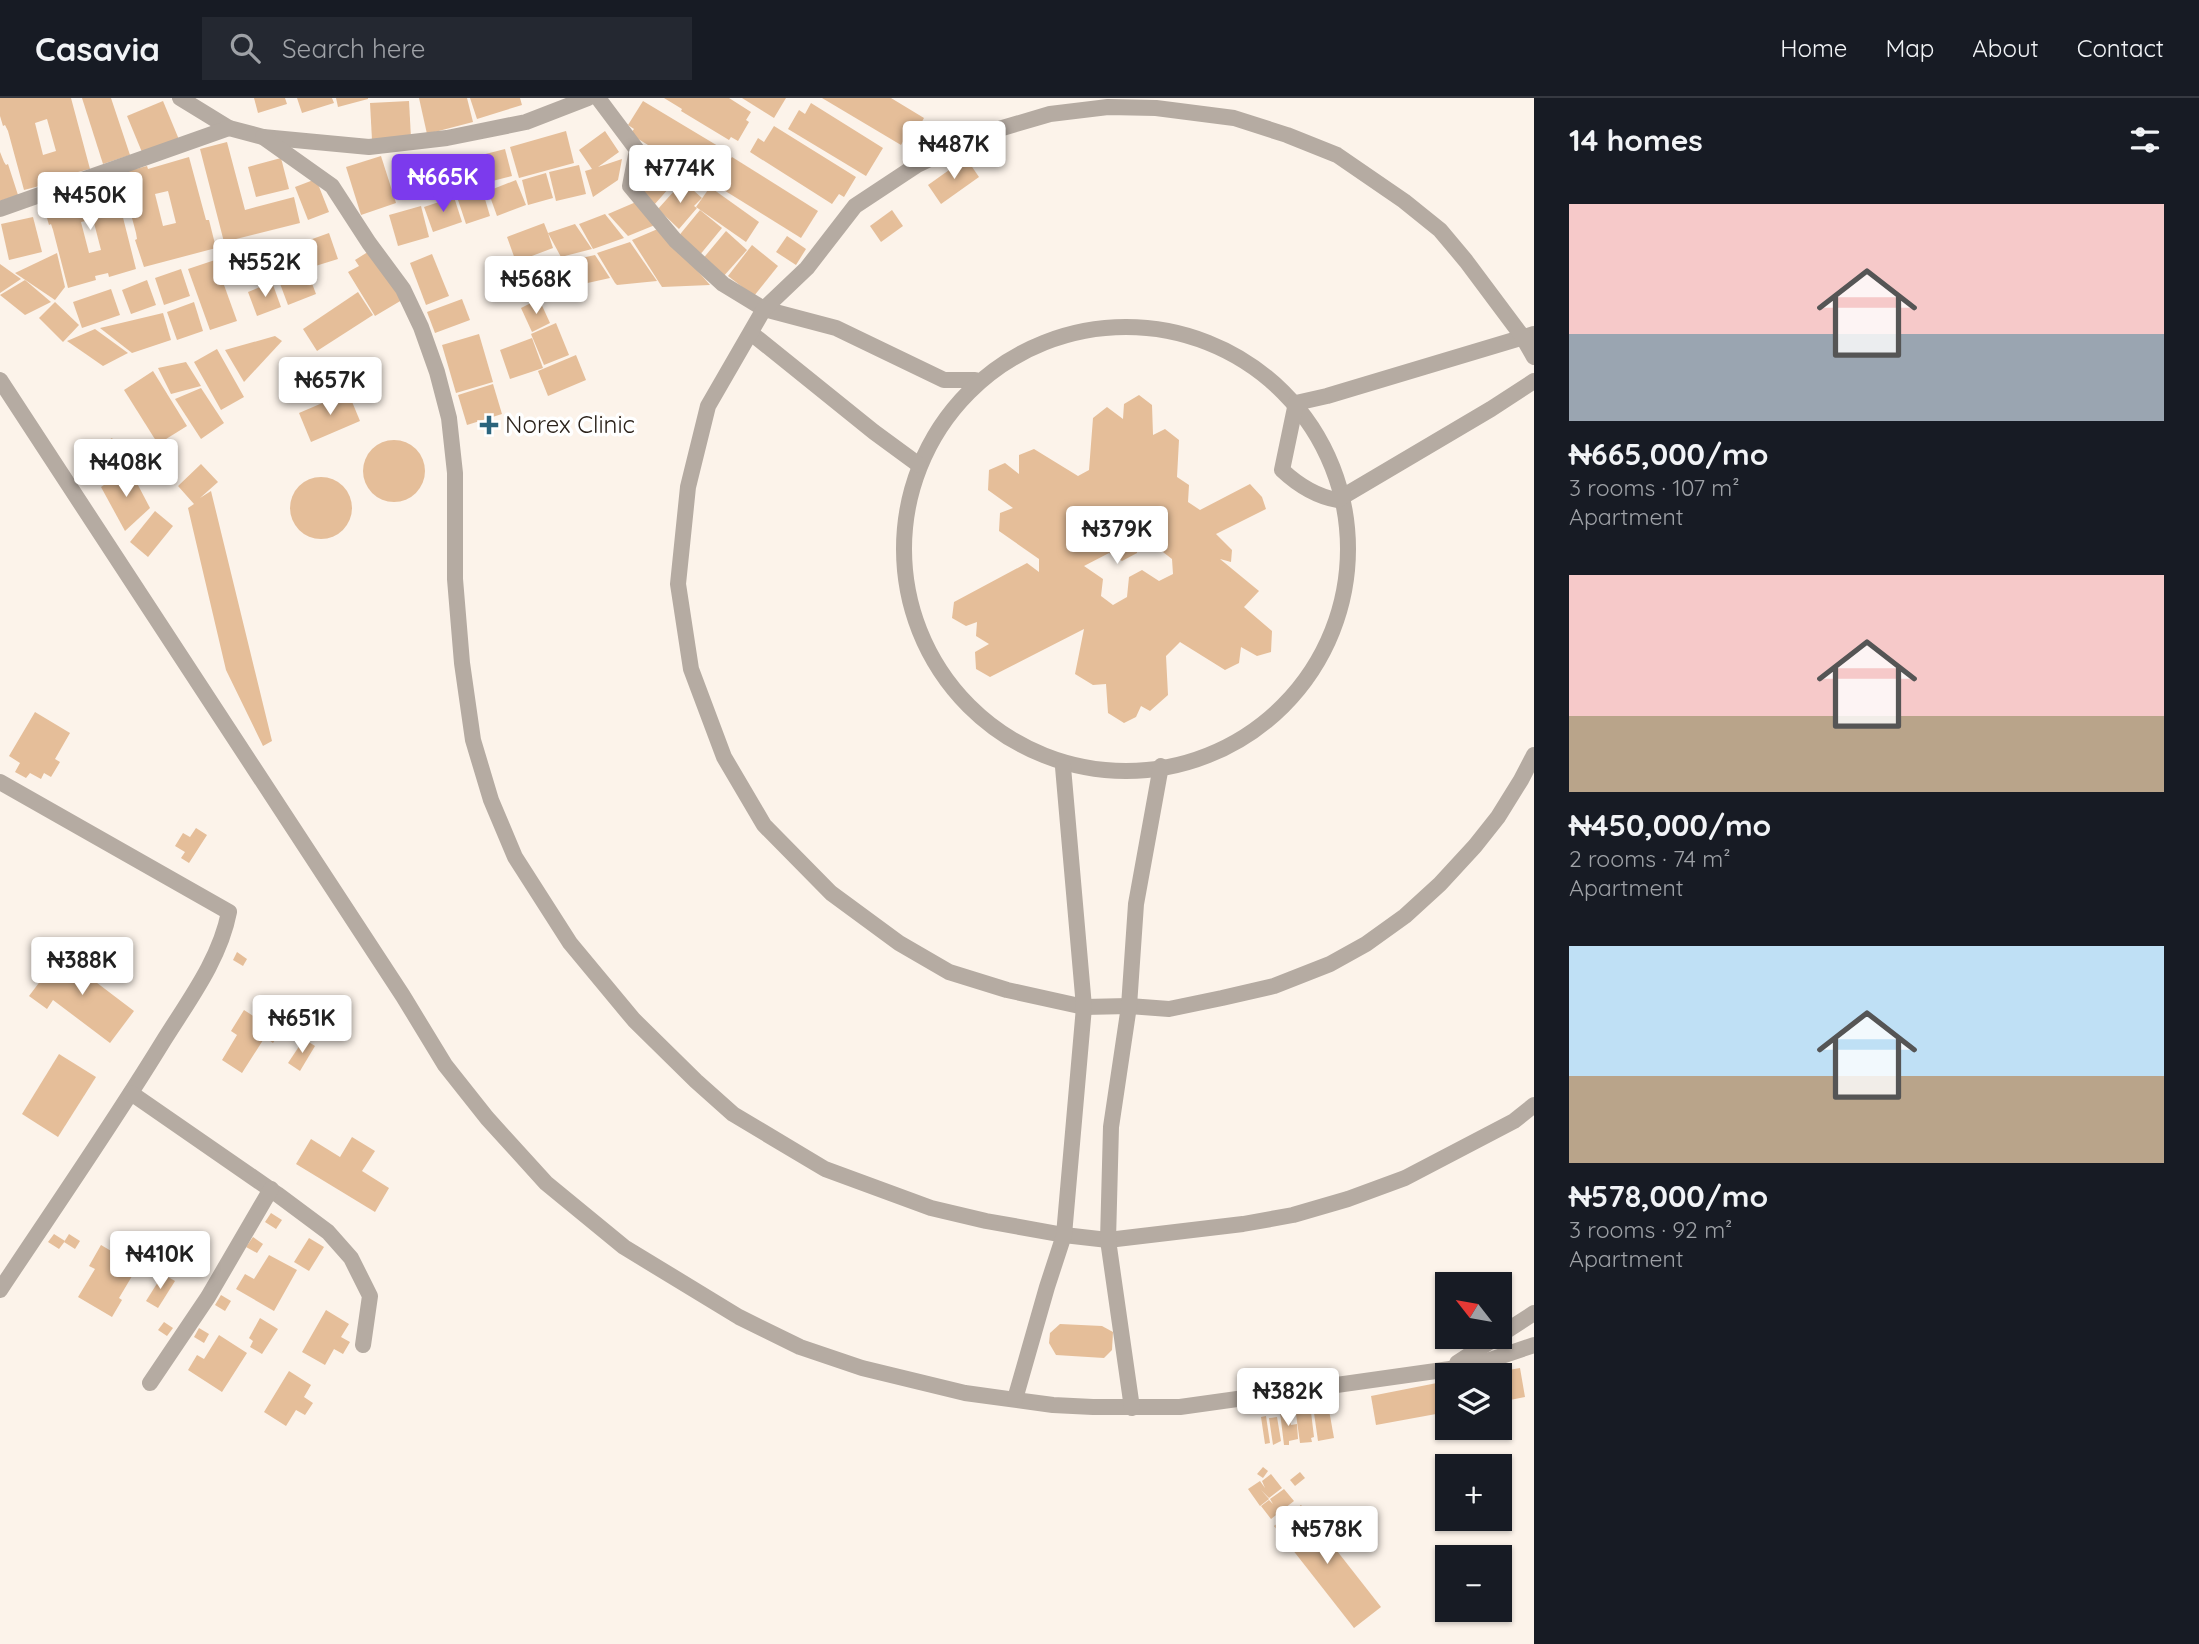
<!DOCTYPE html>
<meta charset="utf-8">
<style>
:root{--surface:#171b24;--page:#242831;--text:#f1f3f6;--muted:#9ea1a6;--line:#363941;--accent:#7c3aed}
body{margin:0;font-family:Quicksand,sans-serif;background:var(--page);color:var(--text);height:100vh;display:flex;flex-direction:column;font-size:26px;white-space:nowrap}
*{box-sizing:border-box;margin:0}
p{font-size:23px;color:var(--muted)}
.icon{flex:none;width:38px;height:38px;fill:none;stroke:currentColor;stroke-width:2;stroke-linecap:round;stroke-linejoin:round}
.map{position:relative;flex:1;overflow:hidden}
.details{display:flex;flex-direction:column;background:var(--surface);width:665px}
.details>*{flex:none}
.needle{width:46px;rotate:301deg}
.fabs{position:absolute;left:1435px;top:1174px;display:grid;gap:14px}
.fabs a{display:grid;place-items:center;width:77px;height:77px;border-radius:0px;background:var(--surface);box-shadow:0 2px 5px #0004;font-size:35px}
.price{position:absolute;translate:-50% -60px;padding:0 16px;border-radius:7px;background:#fff;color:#222;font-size:23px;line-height:46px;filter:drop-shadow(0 2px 4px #0008)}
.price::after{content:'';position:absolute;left:50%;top:42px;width:21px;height:16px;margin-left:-10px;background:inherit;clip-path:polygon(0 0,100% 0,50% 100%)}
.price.selected{background:var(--accent);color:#fff}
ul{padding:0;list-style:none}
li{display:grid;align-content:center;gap:14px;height:371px;padding:0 35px}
li span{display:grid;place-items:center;height:217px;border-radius:0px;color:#555}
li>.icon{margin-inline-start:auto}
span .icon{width:126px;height:126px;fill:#fffc;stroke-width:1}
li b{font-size:30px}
h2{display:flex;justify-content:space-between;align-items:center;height:84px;padding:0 35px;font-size:30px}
header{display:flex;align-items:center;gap:42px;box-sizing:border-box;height:98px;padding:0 35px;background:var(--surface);border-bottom:2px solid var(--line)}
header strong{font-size:33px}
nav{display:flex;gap:38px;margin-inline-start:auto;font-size:24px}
.search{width:490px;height:63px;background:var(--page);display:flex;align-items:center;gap:18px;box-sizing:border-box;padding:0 24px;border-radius:0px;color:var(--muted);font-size:26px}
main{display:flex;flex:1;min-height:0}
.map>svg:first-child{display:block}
.building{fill:#e5be99;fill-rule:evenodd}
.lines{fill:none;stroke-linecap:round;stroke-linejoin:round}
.minor{stroke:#b5aba2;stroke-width:16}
.poi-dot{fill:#2b647d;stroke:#fff;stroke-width:2.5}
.labels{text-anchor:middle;stroke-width:7;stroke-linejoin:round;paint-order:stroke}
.poi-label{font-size:24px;fill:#2c231b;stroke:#fff;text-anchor:start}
</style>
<header>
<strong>Casavia</strong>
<div class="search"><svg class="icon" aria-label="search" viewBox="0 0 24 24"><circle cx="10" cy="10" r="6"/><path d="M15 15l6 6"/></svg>Search here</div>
<nav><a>Home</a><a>Map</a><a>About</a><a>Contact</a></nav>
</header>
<main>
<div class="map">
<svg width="1534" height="1546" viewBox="0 0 1534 1546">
<rect width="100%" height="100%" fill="#fcf3ea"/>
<g class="building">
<path d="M0,0H71L90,71L50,81L51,85L24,92L8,33L5,27L3,28L0,18ZM47,21L56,53L43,57L35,25Z"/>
<path d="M82,0H111L130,57L103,66Z"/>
<path d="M254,0H285L287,6L258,15Z"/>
<path d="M297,0H332L334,5L302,15Z"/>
<path d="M336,0H368V1L338,9Z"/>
<path d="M419,0H467L473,24L427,36Z"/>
<path d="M470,0H520L522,7L477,21Z"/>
<path d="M664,0H729L751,14L746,22L749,24L738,43L731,39L729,42L681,13L682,11Z"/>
<path d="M742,0H786L774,20Z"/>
<path d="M822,0H891L924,20L912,42L906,38L901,47Z"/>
<path d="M163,3L180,44L144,59L127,18Z"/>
<path d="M409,3L411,40L372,42L370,5Z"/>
<path d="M643,3L723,51L719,57L722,59L707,83L630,36L634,31L628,27Z"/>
<path d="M811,5L883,50L866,78L788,31L799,12L805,16Z"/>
<path d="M774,28L856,79L844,99L839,96L832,106L750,54L758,40L764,44Z"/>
<path d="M566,33L574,65L519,80L510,49Z"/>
<path d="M605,33L619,54L598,69L622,61L618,82L593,99L585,73L592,71L579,52Z"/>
<path d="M227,44L245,112L294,99L300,125L224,144L200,51Z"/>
<path d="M505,51L512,78L469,89L462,62Z"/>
<path d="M0,54L4,64L6,67L8,66L18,97L0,103Z"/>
<path d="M651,56L678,80L654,107L631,86L641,75L637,71Z"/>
<path d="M381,58L396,105L361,117L346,69Z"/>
<path d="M189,59L206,122H209L216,150L144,169L135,142L137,141L136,135L120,75L147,68L148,71ZM168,93L176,125L163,128L155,96Z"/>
<path d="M732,59L818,113L801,140L714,86Z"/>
<path d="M281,60L289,91L256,99L248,69Z"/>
<path d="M966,60L979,79L941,106L928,87Z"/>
<path d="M452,63L459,85L406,102L400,85L407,83L405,78Z"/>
<path d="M579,67L586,96L556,103L549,74Z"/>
<path d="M546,75L553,100L528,107L522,82Z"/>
<path d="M113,80L136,171L109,179L108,175L95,178L96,182L68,190L53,132L51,126L49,127L41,99ZM93,121L101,152L89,155L81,124Z"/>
<path d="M316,81L329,114L308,122L295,89Z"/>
<path d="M516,82L526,107L497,118L488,93Z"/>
<path d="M683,83L702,100L694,108L697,110L679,131L658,111Z"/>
<path d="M710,89L759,124L746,144L696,109Z"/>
<path d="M482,91L490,118L466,126L457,99Z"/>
<path d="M454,99L462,124L433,134L424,109Z"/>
<path d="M636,104L655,127L628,138L608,116Z"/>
<path d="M421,108L429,139L398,148L389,117Z"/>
<path d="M700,112L722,130L699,158L677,140Z"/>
<path d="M892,112L903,128L881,144L870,128Z"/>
<path d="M605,116L624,140L593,151L579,126Z"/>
<path d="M33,119L42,154L9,162L1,126Z"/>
<path d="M544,125L548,135L575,126L592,151L561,159L548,135L553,150L516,164L507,139Z"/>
<path d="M660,130L710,187L662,189L632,142Z"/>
<path d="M726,133L747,152L722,180L701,163Z"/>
<path d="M329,135L338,161L309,170L301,145Z"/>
<path d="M787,138L806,151L796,167L776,154Z"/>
<path d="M630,144L657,183L617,187L615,185L597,155Z"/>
<path d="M297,145L304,171L277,178L270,153Z"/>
<path d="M752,147L778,168L754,198L728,178Z"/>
<path d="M262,152L270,176L243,185L236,161Z"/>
<path d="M371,152L402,202L375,218L348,174L359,168L355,162Z"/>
<path d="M57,155L65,189L55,202L15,175Z"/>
<path d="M432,156L449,198L426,207L410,165Z"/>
<path d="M595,157L610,180L583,186L568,163Z"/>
<path d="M215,162L237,223L210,232L188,171Z"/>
<path d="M0,166L21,181L0,195Z"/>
<path d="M181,171L190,198L164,207L155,180Z"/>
<path d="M307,172L316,196L288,207L279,183Z"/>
<path d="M25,182L51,204L25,217L0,197Z"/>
<path d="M147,182L156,207L131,216L122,192Z"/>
<path d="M272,184L281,209L257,218L248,194Z"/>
<path d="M111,191L120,217L82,230L73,204Z"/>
<path d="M358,194L373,217L317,253L303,231Z"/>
<path d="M462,201L470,222L435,235L427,214Z"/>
<path d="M539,201L550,225L532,234L521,210Z"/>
<path d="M55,204L79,227L63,244L39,220Z"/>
<path d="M194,204L203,233L177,242L167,214Z"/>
<path d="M163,215L171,242L132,255L100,230Z"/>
<path d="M556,225L569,257L544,267L531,236Z"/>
<path d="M95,231L128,255L103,268L67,243Z"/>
<path d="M479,236L493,284L456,295L442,247Z"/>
<path d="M275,238L282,243L244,284L225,252Z"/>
<path d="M532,240L543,270L510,281L500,252Z"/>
<path d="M217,251L244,299L221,312L194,264Z"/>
<path d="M576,257L586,282L548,298L538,273Z"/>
<path d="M186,264L201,288L171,296L158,270Z"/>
<path d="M153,273L187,328L158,346L124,292Z"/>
<path d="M493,286L502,316L467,327L458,297Z"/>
<path d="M201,290L224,325L201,341L175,301Z"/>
<path d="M348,294L360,323L311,344L299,315Z"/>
<path d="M1139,297L1152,307L1153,337L1165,331L1179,342L1177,379L1189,387L1188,404L1200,412L1250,386L1262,399L1266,411L1216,436L1232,452L1231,464L1220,461L1259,493L1244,509L1272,533L1271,554L1257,558L1241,549L1239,565L1225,572L1180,544L1166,558L1168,597L1150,613L1141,608L1136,619L1124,625L1108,615L1106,586L1093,587L1075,576L1084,531L990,579L976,571L975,554L989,546L976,538L977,524L966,528L952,520L954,504L1027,465L1039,474V461L999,433L1000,415L1013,410L988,392L989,372L1005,365L1019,376V357L1034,351L1078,378L1089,372L1093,320L1107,309L1123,321L1124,306ZM1161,429L1159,451L1172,461L1173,476L1159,483L1142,472L1129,479L1127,499L1113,507L1101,498L1103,481L1084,468L1109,455L1122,463L1137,455L1138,440Z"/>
<path d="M112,340L127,365L101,383L85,359Z"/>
<circle cx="394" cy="373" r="31"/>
<path d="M201,366L218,384L200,400L211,393L272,643L263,648L226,572L188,410L194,406L178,388Z"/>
<path d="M129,370L150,410L125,433L101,389Z"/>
<circle cx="321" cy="410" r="31"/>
<path d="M155,413L173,428L148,459L130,444Z"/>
<path d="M35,614L70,635L55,661L60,664L51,679L44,675L41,681L30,675L26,680L15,674L20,665L9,658Z"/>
<path d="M196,730L207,737L189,765L181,760L185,754L175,748L183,735L190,739Z"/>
<path d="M66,849L86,864L80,872L134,913L110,945L53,902L47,911L29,898Z"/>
<path d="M237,854L247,861L243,868L233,862Z"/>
<path d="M244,912L258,921L263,912L285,926L273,945L265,939L242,975L222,962L237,937L231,933Z"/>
<path d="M304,941L315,948L300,973L288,965Z"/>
<path d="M59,956L96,979L58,1039L22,1016Z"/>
<path d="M352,1039L375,1053L362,1073L389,1090L375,1114L296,1066L311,1041L340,1059Z"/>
<path d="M271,1115L282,1122L276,1131L265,1124Z"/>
<path d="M54,1136L65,1143L59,1151L48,1144Z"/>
<path d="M69,1136L80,1143L75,1151L64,1144Z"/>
<path d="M253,1139L263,1146L257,1155L246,1149Z"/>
<path d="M309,1140L324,1149L309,1173L294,1164Z"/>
<path d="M101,1147L118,1157L122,1150L137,1159L136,1161L141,1163L119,1200L122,1202L112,1219L78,1199L95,1171L89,1168Z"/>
<path d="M269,1157L297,1172L274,1213L236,1191L245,1176L254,1181Z"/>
<path d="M163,1176L175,1183L158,1210L146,1203Z"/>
<path d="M221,1197L231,1203L225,1213L215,1207Z"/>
<path d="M326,1212L349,1226L341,1239L350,1244L343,1256L334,1251L325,1267L302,1254Z"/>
<path d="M260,1220L278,1231L262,1256L250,1249L253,1243L249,1240Z"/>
<path d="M164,1224L173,1230L167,1238L158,1232Z"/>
<path d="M1060,1226L1102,1228L1113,1234L1112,1252L1104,1260L1056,1257L1049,1245L1050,1235Z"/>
<path d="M199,1230L209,1236L204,1245L194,1239Z"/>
<path d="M219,1237L247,1255L222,1294L188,1272L197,1257L204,1261Z"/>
<path d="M1520,1270L1525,1299L1500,1304V1278L1486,1276Z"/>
<path d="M289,1273L311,1287L304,1299L313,1305L305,1317L296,1312L286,1328L264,1314Z"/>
<path d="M1447,1283V1314L1376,1327L1371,1298Z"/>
<path d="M1329,1312L1334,1340L1318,1343L1314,1315Z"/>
<path d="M1289,1313L1291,1327L1297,1326L1298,1341L1289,1343V1347H1284L1280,1314Z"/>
<path d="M1311,1314L1314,1339L1311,1340L1312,1344L1300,1345L1296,1316Z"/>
<path d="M1266,1318L1270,1345L1265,1346L1261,1319Z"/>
<path d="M1277,1319L1281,1343L1273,1347L1269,1320Z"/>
<path d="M1263,1369L1268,1373L1263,1380L1257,1376Z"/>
<path d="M1300,1374L1305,1380L1295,1388L1290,1382Z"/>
<path d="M1271,1376L1282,1390L1269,1400L1261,1392L1269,1401L1260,1408L1248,1391L1260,1383L1265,1390L1262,1383Z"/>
<path d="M1284,1391L1294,1403L1271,1421L1261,1408L1269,1402L1273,1406L1270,1401Z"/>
<path d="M1301,1407L1381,1509L1354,1530L1274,1428Z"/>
</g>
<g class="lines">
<g class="minor">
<path d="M180,0L229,30L263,39L369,49L447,40L526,24L588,0"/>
<path d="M598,0L637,52L630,88L675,142L723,186L764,211L836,230L944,282H975"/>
<path d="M263,39L332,88L369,145L403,191L421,229L437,274L449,320L455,375V481L462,565L473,642L491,702L515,759L570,845L634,922L696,983L733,1016L825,1071L931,1110L986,1123L1064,1137L1108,1142L1243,1126L1293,1117L1348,1101L1405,1080L1514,1023L1534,1007"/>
<path d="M0,111L229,30"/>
<circle cx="1126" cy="451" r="222"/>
<path d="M751,235L874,334L919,367"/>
<path d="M1534,236L1327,298L1296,305L1282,372C1298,387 1315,398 1337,402L1491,311L1534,283"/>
<path d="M1534,259L1522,238L1466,163L1440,132L1404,103L1337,57L1287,37L1234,20L1156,10L1108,9L1050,16L982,36L917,67L855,108L807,170L764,211L708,308L688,389L678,486L691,571L724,659L764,727L831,795L899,845L949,874L1007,892L1084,909L1129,908L1169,911L1222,900L1274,888L1330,866L1366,846L1405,818L1440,786L1475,748L1498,719L1521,682L1534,657"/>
<path d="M0,282L403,898L445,967L487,1020L546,1085L624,1149L739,1219L800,1249L862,1270L965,1295L1053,1307L1093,1309H1180L1450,1271L1487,1263L1534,1247"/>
<path d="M0,684L229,814C220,861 189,902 164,942C112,1027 55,1109 0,1192"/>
<path d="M131,995L277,1096L328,1134L351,1160L370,1198L363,1247"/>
<path d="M1500,1237L1534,1215"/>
<path d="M1457,1265L1497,1239"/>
<path d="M150,1285L208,1199L271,1091"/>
<path d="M1015,1301L1047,1189L1064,1137L1084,909L1063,669"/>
<path d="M1132,1310L1108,1142L1111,1029L1129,908L1136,806L1161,668"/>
</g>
</g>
<path class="poi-dot" d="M485.5 316.5h7v7h7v7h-7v7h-7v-7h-7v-7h7z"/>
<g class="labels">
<g class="poi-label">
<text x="505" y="335">Norex Clinic</text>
</g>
</g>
</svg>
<div class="fabs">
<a><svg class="needle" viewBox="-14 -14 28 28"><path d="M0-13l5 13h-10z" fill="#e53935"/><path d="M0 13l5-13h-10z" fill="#9ea1a6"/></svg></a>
<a><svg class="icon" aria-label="layers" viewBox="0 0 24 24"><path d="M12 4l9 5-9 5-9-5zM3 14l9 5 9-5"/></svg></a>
<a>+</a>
<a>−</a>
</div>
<b class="price" style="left:954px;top:83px">₦487K</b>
<b class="price" style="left:680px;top:107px">₦774K</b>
<b class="price selected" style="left:443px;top:116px">₦665K</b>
<b class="price" style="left:90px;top:134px">₦450K</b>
<b class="price" style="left:265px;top:201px">₦552K</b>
<b class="price" style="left:536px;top:218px">₦568K</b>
<b class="price" style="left:330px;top:319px">₦657K</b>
<b class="price" style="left:126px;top:401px">₦408K</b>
<b class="price" style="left:1117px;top:468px">₦379K</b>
<b class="price" style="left:82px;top:899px">₦388K</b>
<b class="price" style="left:302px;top:957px">₦651K</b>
<b class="price" style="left:160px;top:1193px">₦410K</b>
<b class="price" style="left:1288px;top:1330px">₦382K</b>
<b class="price" style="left:1327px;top:1468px">₦578K</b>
</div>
<section class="details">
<h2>14 homes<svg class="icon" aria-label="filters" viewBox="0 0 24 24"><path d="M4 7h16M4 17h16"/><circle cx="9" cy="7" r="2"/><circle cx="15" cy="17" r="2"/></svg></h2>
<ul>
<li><span style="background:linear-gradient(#f6c9c9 60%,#9aa5b1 0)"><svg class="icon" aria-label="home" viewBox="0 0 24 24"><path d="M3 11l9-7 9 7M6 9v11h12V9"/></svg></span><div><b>₦665,000/mo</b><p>3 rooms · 107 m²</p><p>Apartment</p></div></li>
<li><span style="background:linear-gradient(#f6c9c9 65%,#b9a48a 0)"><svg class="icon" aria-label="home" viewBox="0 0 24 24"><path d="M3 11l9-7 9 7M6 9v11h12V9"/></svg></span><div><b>₦450,000/mo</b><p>2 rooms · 74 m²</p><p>Apartment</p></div></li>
<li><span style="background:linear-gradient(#bfe0f5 60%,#b9a48a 0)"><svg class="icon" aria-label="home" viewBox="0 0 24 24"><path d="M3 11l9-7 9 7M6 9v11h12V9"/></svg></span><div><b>₦578,000/mo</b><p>3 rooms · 92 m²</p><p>Apartment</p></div></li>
</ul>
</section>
</main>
